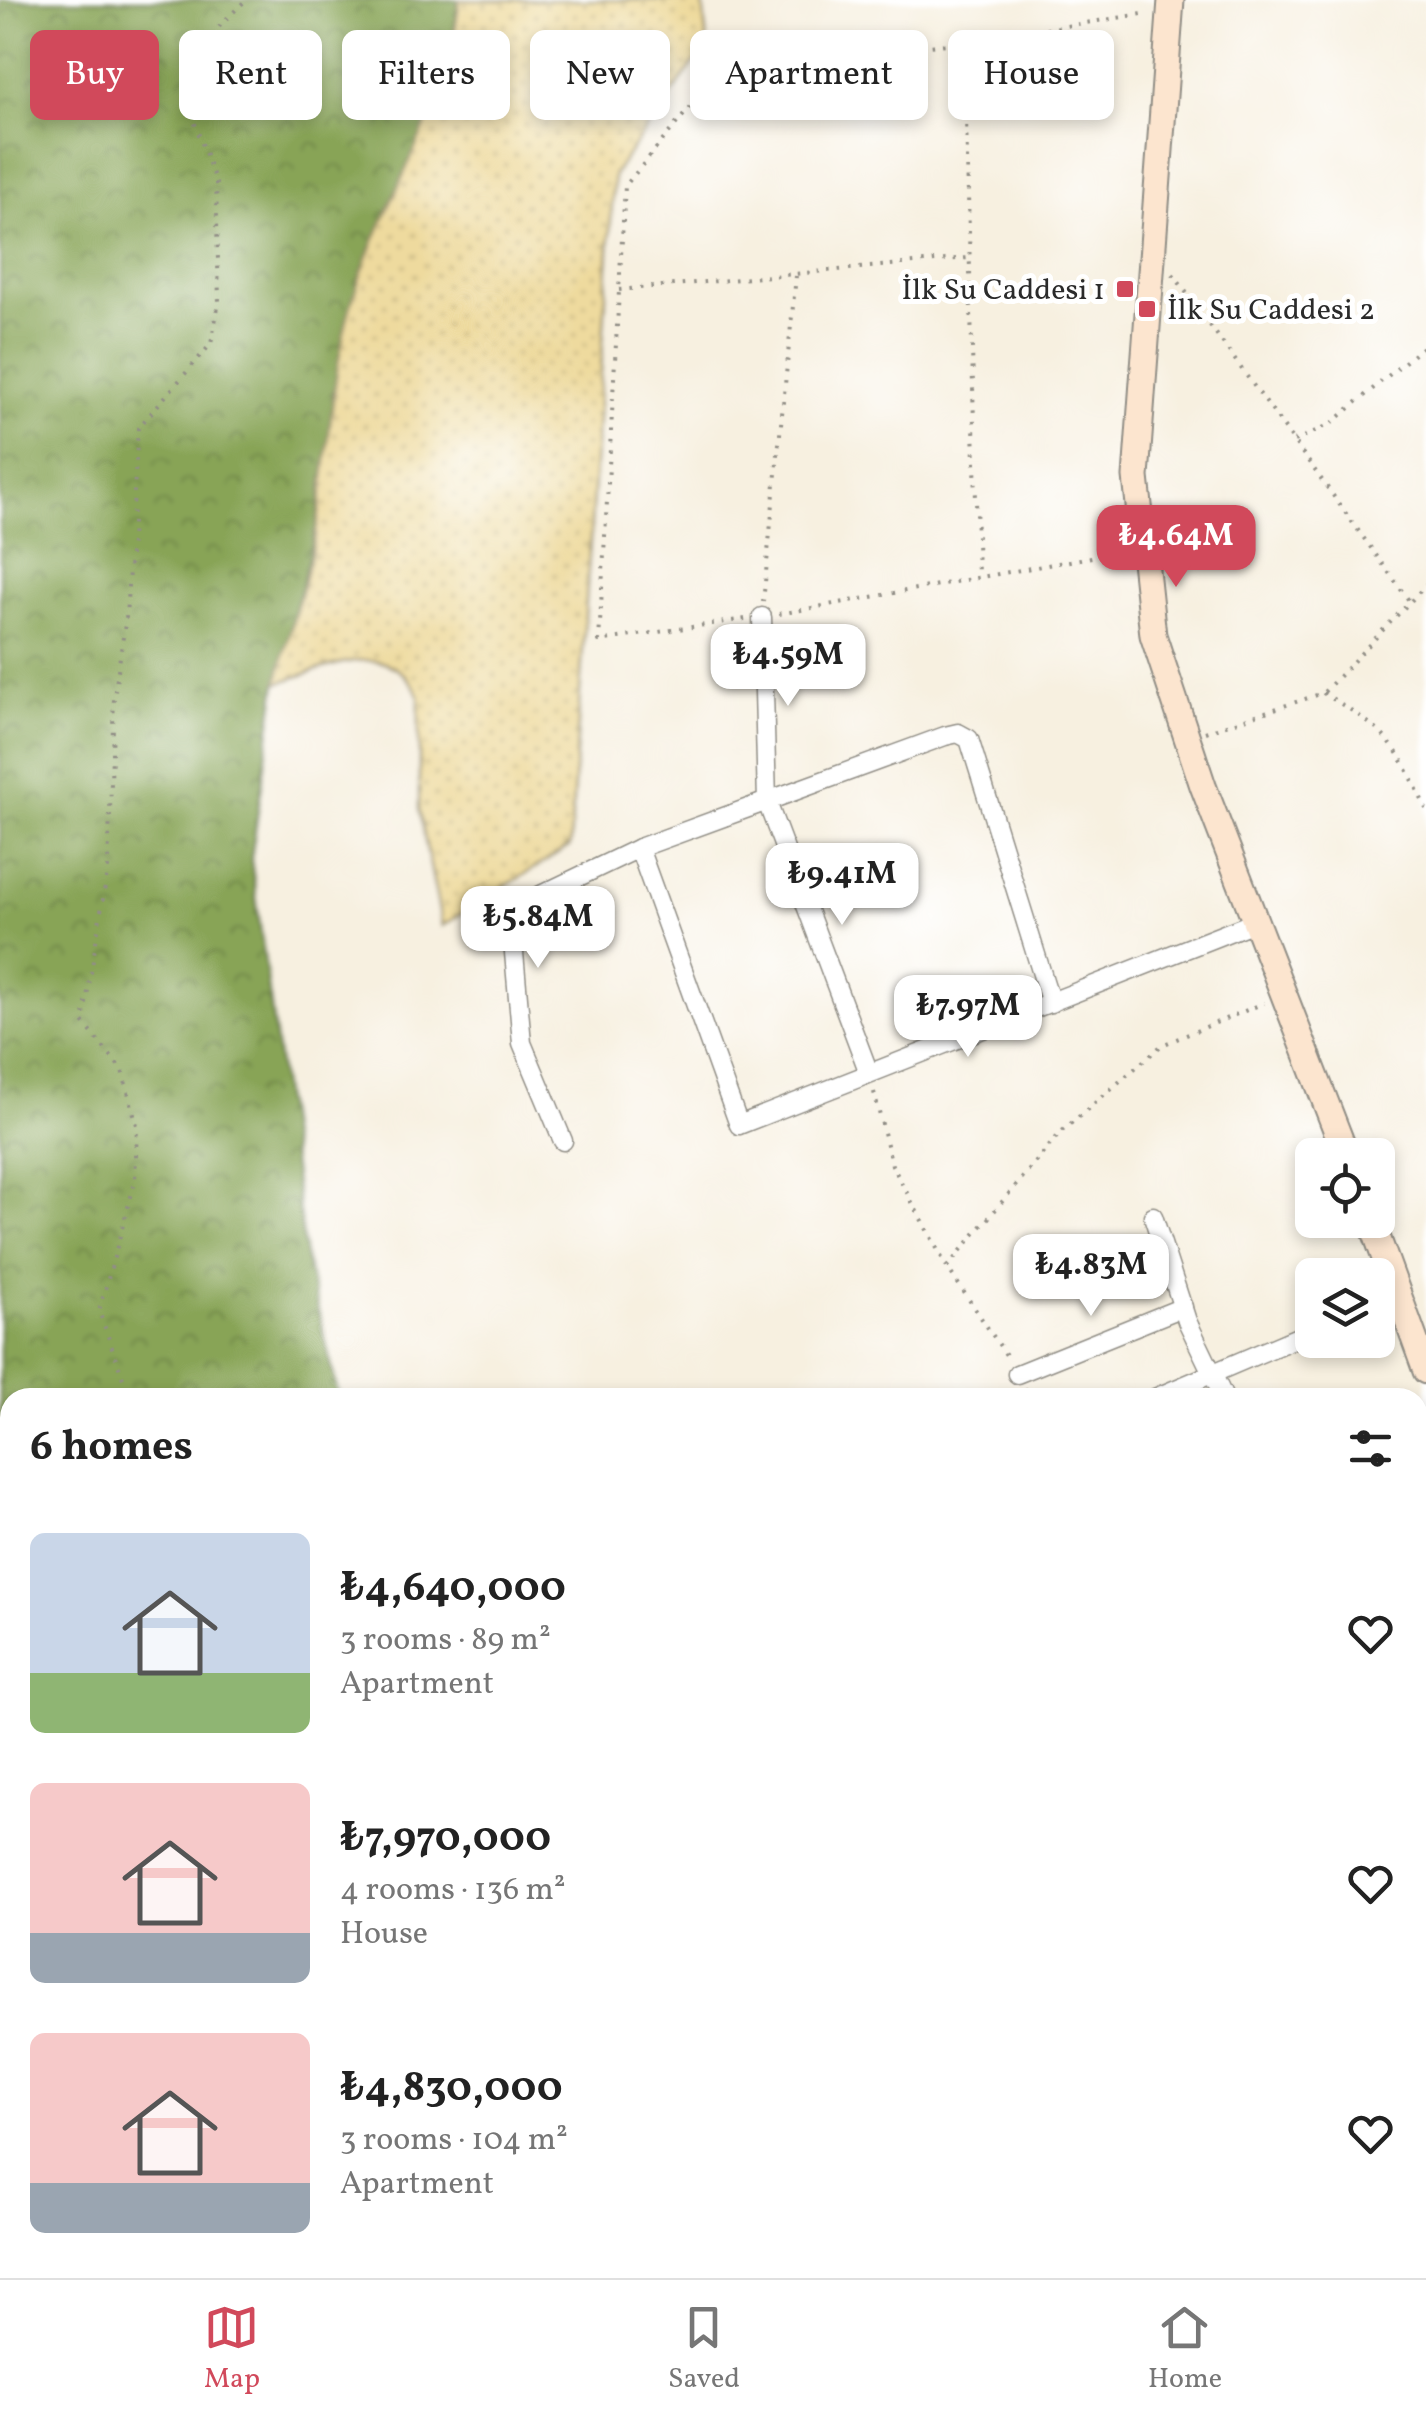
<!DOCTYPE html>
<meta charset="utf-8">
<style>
:root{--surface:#fff;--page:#f2f2f2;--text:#222;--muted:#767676;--line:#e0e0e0;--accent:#d1495b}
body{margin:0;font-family:Vollkorn,serif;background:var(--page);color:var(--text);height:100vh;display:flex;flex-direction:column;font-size:38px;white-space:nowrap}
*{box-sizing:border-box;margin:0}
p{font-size:32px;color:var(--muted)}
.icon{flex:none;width:55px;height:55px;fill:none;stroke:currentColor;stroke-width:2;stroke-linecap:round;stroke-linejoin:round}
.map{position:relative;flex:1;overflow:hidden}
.panel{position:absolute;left:0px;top:1388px;width:1428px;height:892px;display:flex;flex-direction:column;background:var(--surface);border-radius:30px 30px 0 0;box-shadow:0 5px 15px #0003}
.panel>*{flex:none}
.top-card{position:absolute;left:30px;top:30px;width:1368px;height:90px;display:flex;gap:20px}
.tools{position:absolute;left:1295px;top:1138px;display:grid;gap:20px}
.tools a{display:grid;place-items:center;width:100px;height:100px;border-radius:15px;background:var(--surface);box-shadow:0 5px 15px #0003;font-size:50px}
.price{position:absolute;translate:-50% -85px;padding:0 22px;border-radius:20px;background:#fff;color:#222;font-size:32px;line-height:65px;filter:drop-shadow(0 2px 5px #0008)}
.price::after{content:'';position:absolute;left:50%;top:60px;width:30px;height:22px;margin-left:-15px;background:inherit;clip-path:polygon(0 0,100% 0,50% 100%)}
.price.on{background:var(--accent);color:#fff}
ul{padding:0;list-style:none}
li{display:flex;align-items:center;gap:30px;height:250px;padding:0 30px}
li span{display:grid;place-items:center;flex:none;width:280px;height:200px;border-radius:15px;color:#555}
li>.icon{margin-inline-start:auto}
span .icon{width:120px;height:120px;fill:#fffc;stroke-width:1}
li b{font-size:42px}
h2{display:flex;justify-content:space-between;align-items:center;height:120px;padding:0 30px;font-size:42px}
.tag{padding:0 35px;border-radius:15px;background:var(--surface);box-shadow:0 5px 15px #0003;font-size:35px;line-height:90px}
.tag.on{background:var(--accent);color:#fff}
.tabs{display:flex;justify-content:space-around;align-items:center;height:140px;border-top:2px solid var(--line);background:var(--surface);font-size:28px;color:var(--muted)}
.tabs a{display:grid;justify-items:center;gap:5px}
.tabs .on{color:var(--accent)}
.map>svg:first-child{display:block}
.grass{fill:#abbd61;stroke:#6b7446;stroke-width:2.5}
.forest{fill:url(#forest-crowns);stroke:#5a6841;stroke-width:2.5}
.sand{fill:url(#sand-dots);stroke:#8c8264;stroke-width:2.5}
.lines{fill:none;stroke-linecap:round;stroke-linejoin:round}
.street-casing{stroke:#918e86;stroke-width:21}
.secondary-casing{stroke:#918e86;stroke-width:29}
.path{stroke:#918e86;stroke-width:4;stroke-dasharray:2.5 8;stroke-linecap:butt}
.street{stroke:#fff;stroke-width:18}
.secondary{stroke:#fce5cf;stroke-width:25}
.poi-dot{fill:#d1495b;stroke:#fff;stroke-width:4}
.labels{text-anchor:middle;stroke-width:10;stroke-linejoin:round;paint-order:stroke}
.poi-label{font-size:30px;fill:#2b2b2b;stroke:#fff;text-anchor:end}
</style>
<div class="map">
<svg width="1426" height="2278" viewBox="0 0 1426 2278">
<defs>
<pattern id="forest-crowns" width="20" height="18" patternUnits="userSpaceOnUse" patternTransform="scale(2.5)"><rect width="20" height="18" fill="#88a457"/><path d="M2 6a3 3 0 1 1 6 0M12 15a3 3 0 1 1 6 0" fill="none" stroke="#6f8648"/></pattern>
<pattern id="sand-dots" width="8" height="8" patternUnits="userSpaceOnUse" patternTransform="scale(2.5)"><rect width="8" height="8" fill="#eeda9e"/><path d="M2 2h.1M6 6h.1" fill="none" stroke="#cb8" stroke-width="1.8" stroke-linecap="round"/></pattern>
</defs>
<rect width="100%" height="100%" fill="#fff"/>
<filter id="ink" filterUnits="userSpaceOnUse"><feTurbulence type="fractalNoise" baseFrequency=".01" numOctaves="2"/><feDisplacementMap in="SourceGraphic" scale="20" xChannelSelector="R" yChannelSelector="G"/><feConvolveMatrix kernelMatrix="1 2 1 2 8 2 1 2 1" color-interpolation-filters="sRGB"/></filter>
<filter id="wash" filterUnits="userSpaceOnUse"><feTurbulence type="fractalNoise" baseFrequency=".0048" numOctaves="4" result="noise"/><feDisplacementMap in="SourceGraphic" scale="40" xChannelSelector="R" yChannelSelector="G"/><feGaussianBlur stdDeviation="2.25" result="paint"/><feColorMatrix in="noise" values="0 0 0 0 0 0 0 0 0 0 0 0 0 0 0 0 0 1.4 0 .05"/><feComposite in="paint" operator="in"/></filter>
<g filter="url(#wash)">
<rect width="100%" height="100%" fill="#f7f0e0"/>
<path class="grass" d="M10,1679V2027L0,2038V1685Z"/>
<g class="forest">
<path d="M0,0H459L452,45L432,112L371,248L344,336L317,524L277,683L251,859L305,1256L339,1397L10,1398V1679L0,1685Z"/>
<path d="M10,2027V2270H468L470,2278H0V2038Z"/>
</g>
<path class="sand" d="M459,0H703L707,45L614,174L570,846L442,926L419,811V695C388,633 326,670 277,683C289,629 308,575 318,520C330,448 331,372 352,301C383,198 449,110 459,0Z"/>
</g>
<g filter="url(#ink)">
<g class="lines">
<g class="street-casing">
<g id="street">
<path d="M762,617L767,802L869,1073"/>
<path d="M639,848L739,1125L1257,921"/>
<path d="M563,1141L522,1043L512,930L526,902L639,848L945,736L958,733L969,739L1051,1003"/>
<path d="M1153,1216L1187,1321L1224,1398"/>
<path d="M1378,1303L1396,1296"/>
<path d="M1017,1374L1183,1307"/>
<path d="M1155,1398L1312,1331"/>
<path d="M1418,1600L1426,1597"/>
<path d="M1418,1812L1426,1810"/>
<path d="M1418,1979L1426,1977"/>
<path d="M1418,2229L1426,2227"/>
<path d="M810,2270V2278"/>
<path d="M1010,2270L1012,2278"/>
<path d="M1087,2270L1089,2278"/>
<path d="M1165,2278L1217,2270"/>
</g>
</g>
<g class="secondary-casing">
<g id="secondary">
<path d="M1171,0L1136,477L1153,635L1203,786L1346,1155"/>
<path d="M1371,1220L1426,1371"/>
</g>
</g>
<g class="path">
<path d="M964,42L978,577"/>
<path d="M1173,274L1410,602"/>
<path d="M619,290L968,258"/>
<path d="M1294,441L1331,424L1426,344"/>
<path d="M763,602L796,276"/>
<path d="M779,614L1124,551"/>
<path d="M745,619L599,641L625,186L721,70L964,42L1149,13"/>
<path d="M1323,693C1387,731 1396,742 1426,809"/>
<path d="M1205,732L1323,693L1426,585"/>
<path d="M874,1092L892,1165L947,1267L1008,1358"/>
<path d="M947,1267L1061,1132L1162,1045L1264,1003"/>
<path d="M1025,1388L1031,1398"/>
<path d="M130,1398L99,1311L135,1182L137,1125L122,1070L83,1022L108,868L114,697L126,617L138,428L211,344L219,302L216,183L193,118L202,53L221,24L246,0"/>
<path d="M0,2020L10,2003"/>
<path d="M174,2270L178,2278"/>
</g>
<use href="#street" class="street"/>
<use href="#secondary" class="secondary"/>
</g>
</g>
<g class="poi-dot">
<rect x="1115" y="279" width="20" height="20" rx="5"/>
<rect x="1137" y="299" width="20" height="20" rx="5"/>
</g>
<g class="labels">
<g class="poi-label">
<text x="1105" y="299">İlk Su Caddesi 1</text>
<text x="1167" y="319" text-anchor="start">İlk Su Caddesi 2</text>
</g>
</g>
</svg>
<div class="tools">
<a><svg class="icon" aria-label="locate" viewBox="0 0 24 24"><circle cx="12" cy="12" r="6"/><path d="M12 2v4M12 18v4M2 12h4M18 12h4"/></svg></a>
<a><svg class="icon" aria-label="layers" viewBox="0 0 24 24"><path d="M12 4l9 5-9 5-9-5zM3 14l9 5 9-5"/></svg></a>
</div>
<b class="price on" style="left:1176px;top:590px">₺4.64M</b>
<b class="price" style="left:788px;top:709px">₺4.59M</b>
<b class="price" style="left:842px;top:928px">₺9.41M</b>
<b class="price" style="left:538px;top:971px">₺5.84M</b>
<b class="price" style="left:968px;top:1060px">₺7.97M</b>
<b class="price" style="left:1091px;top:1319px">₺4.83M</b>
<div class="top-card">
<a class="tag on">Buy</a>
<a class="tag">Rent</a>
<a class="tag">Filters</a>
<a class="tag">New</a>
<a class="tag">Apartment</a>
<a class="tag">House</a>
</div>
<section class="panel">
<h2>6 homes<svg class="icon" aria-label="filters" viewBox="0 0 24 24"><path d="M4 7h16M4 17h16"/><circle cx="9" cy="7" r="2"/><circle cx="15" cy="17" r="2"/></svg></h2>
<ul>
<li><span style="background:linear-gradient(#c9d6e8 70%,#8fb573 0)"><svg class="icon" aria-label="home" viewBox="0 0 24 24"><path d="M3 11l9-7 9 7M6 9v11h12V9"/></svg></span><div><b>₺4,640,000</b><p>3 rooms · 89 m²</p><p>Apartment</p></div><svg class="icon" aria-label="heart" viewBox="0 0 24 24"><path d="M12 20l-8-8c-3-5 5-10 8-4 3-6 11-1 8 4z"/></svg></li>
<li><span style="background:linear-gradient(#f6c9c9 75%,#9aa5b1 0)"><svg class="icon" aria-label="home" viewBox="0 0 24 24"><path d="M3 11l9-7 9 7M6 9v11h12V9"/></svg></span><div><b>₺7,970,000</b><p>4 rooms · 136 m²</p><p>House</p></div><svg class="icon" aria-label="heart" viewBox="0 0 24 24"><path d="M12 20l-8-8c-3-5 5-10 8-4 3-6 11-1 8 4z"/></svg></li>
<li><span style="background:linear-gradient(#f6c9c9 75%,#9aa5b1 0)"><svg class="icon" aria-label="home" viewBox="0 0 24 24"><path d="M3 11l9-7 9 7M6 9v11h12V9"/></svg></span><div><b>₺4,830,000</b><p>3 rooms · 104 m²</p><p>Apartment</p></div><svg class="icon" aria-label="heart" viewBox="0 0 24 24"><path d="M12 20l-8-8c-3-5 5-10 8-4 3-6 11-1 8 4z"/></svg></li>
</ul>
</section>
</div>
<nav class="tabs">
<a class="on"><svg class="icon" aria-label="map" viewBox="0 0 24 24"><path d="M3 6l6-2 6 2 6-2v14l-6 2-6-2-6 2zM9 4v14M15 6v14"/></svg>Map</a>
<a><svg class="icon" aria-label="saved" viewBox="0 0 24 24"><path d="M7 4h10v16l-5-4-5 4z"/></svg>Saved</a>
<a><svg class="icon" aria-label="home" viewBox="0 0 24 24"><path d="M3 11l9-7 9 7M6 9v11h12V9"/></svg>Home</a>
</nav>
